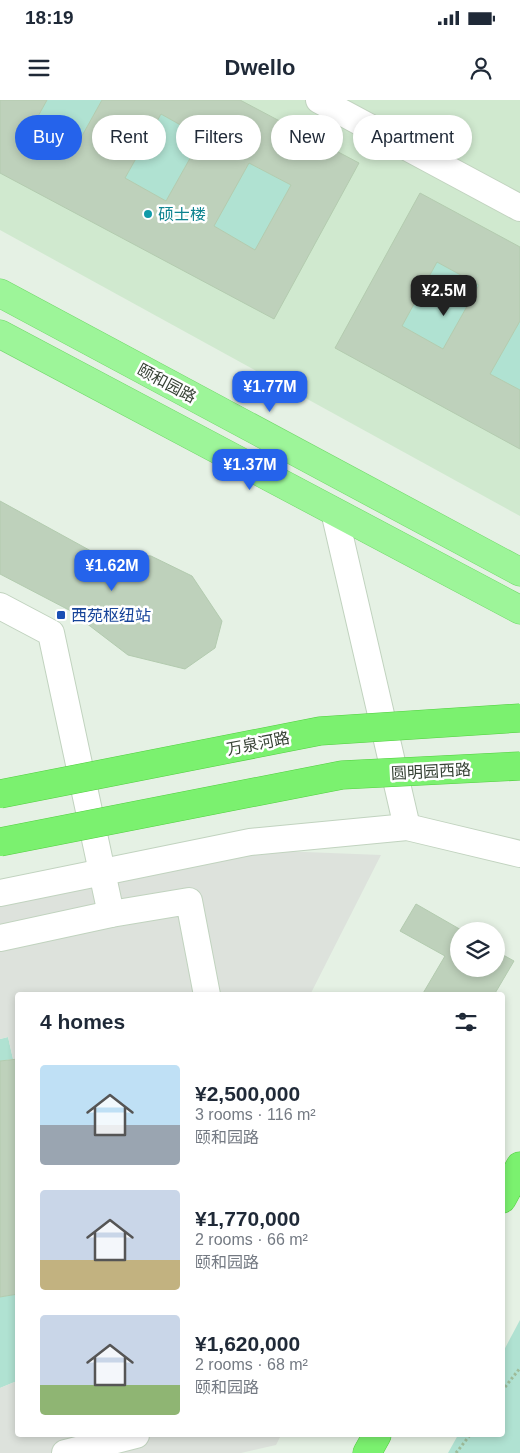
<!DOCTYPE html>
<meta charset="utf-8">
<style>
:root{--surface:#fff;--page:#f6f6f7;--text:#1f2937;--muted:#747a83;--accent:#2563eb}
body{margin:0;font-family:Arial,"Noto Sans SC",sans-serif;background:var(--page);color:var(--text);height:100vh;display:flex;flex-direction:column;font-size:19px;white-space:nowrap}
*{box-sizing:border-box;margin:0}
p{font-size:16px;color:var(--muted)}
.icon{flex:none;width:28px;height:28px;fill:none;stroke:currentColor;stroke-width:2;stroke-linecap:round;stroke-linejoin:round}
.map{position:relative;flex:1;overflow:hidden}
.sheet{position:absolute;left:15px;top:892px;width:490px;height:445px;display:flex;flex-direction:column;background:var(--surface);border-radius:5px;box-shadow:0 2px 8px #0003}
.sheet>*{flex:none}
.guide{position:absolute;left:15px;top:15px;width:490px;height:45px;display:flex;gap:10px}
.buttons{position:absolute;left:450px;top:822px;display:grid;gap:10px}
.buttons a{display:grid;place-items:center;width:55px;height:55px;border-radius:50%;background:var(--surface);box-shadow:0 2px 8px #0003;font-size:25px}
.price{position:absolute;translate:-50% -42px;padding:0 11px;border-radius:10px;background:var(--accent);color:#fff;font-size:16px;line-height:32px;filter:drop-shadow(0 1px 2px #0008)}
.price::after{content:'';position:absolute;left:50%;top:30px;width:15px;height:11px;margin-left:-8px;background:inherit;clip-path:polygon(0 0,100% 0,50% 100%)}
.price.current{background:#222;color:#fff}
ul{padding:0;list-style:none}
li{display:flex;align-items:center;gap:15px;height:125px;padding:0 25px}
li span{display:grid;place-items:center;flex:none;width:140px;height:100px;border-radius:5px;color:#555}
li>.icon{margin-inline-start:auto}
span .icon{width:60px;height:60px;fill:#fffc;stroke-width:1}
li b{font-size:21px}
h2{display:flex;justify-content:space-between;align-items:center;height:60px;padding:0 25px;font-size:21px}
.pill{padding:0 18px;border-radius:22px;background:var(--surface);box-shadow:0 2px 8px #0003;font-size:18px;line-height:45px}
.pill.current{background:var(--accent);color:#fff}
.status{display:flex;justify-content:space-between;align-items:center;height:35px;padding:0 25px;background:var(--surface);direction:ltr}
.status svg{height:14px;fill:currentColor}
header{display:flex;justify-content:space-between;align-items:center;height:65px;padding:0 25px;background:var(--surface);font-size:22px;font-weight:700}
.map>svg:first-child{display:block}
.education{fill:#d0e9cf}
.green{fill:#b0e2d2}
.parking{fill:#dde2dc}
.building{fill:#bed1bb;stroke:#b3cbaf;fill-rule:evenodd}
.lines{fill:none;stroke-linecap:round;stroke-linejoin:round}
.minor-casing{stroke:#c1d3bf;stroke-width:28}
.major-casing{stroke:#71d86a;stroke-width:29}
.highway-casing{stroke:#52cf40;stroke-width:29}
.path{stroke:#9ebc9a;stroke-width:3;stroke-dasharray:2.5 2.5;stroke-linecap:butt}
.minor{stroke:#fff;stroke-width:26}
.major{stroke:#9df599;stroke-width:28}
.highway{stroke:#7bf16f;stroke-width:28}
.highway-bridge-casing{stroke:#52cf40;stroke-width:29;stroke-linecap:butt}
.highway-bridge{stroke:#7bf16f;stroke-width:28}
.culture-dot{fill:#0f9aa8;stroke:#fff;stroke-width:2}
.transit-dot{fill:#1a4fb4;stroke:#fff;stroke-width:2}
.labels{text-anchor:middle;stroke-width:5;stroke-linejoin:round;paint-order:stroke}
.culture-label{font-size:16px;fill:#0d838f;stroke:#fff;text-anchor:start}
.street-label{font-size:16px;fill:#374235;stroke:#fff}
.transit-label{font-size:16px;fill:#164399;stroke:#fff;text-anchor:start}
</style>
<div class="status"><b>18:19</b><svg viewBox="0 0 49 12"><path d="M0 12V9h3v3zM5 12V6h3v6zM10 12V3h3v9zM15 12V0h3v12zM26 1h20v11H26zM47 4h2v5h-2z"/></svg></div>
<header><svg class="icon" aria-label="menu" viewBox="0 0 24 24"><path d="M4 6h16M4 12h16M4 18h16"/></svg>Dwello<svg class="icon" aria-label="person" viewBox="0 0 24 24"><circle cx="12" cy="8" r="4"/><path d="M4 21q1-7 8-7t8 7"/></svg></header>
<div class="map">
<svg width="520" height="1353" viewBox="0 0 520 1353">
<rect width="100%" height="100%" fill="#e5f1e4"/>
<path class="education" d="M0,0H520V416L0,130Z"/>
<g class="green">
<path d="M47,0H102L73,52L31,29Z"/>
<path d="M161,14L202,37L166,101L125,78Z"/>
<path d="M249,63L291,85L255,150L214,126Z"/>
<path d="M437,162L479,185L443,249L402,226Z"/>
<path d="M520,221V290L490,274Z"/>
<path d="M8,937L13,959L0,961V939Z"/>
<path d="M17,1194V1281L0,1288V1197Z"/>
<path d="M520,1220V1353H448L458,1335H502L503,1252Z"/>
</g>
<g class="parking">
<path d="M253,750L381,755L310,895H18L17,959H13L8,937L0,939V804Z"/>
<path d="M17,1281L18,1335H281L276,1345L241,1353H0V1288Z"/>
</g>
<g class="building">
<path d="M0,0H47L31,29L73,52L102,0H240L359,63L274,219L0,73ZM161,14L202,37L166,101L125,78ZM249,63L291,85L255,150L214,126Z"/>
<path d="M420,93L520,147V221L490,274L520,290V349L335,248ZM437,162L479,185L443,249L402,226Z"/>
<path d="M0,401L91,451L151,456L192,476L222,521L215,548L185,569L128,555L69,510L0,474Z"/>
<path d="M416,804L463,831H459V869H496V851L514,861L494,895H422L445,856L400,831Z"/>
<path d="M18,959V1194L0,1197V961Z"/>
</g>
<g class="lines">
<g class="minor-casing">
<g id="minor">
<path d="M319,0L520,108"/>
<path d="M334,411L407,727"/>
<path d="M0,506L51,533L111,814"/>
<path d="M0,793L250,742L407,727L520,754"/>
<path d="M0,838L111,814L189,801L207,895"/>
<path d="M65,1353L136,1335"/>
</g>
</g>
<g class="major-casing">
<g id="major">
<path d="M0,193L520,472"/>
<path d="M0,234L520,510"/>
</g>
</g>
<g class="highway-casing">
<g id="highway">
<path d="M502,1099L520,1066"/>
<path d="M367,1353L377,1335"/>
</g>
</g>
<g class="path">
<path d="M502,1291L520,1268"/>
<path d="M456,1353L470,1335"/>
</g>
<use href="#minor" class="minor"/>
<use href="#major" class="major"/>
<use href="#highway" class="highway"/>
<g class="highway-bridge-casing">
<g id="highway-bridge">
<path d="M0,694L320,631L520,618"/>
<path d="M0,742L342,675L520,666"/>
</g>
</g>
<use href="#highway-bridge" class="highway-bridge"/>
</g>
<circle class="culture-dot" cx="148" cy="114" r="5"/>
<rect class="transit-dot" x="56" y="510" width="10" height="10" rx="2.5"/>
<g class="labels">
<g class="culture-label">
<text x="158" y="120">硕士楼</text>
</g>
<g class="street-label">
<text transform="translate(167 283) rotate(28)" y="6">颐和园路</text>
<text transform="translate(258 643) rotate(-11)" y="6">万泉河路</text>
<text transform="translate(431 671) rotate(-3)" y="6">圆明园西路</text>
</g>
<g class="transit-label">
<text x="71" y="521">西苑枢纽站</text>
</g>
</g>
</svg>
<div class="buttons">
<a><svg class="icon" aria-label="layers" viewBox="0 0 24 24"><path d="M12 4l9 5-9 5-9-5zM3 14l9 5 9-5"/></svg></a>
</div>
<b class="price current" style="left:444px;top:217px">¥2.5M</b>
<b class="price" style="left:270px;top:313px">¥1.77M</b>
<b class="price" style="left:250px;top:391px">¥1.37M</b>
<b class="price" style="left:112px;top:492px">¥1.62M</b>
<div class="guide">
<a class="pill current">Buy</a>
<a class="pill">Rent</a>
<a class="pill">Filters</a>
<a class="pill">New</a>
<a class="pill">Apartment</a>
</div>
<section class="sheet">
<h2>4 homes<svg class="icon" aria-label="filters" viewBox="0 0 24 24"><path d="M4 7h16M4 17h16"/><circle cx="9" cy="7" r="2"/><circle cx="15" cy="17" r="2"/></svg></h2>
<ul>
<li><span style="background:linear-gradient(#bfe0f5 60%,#9aa5b1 0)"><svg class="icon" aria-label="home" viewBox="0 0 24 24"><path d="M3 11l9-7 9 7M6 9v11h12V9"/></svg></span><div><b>¥2,500,000</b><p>3 rooms · 116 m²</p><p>颐和园路</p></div></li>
<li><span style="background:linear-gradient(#c9d6e8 70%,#c2b280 0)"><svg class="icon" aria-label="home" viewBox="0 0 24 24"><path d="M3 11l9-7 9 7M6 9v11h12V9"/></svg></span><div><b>¥1,770,000</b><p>2 rooms · 66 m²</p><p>颐和园路</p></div></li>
<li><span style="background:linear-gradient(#c9d6e8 70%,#8fb573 0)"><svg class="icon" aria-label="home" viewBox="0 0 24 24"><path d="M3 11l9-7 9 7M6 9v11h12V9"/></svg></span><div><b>¥1,620,000</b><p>2 rooms · 68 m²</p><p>颐和园路</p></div></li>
</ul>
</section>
</div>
